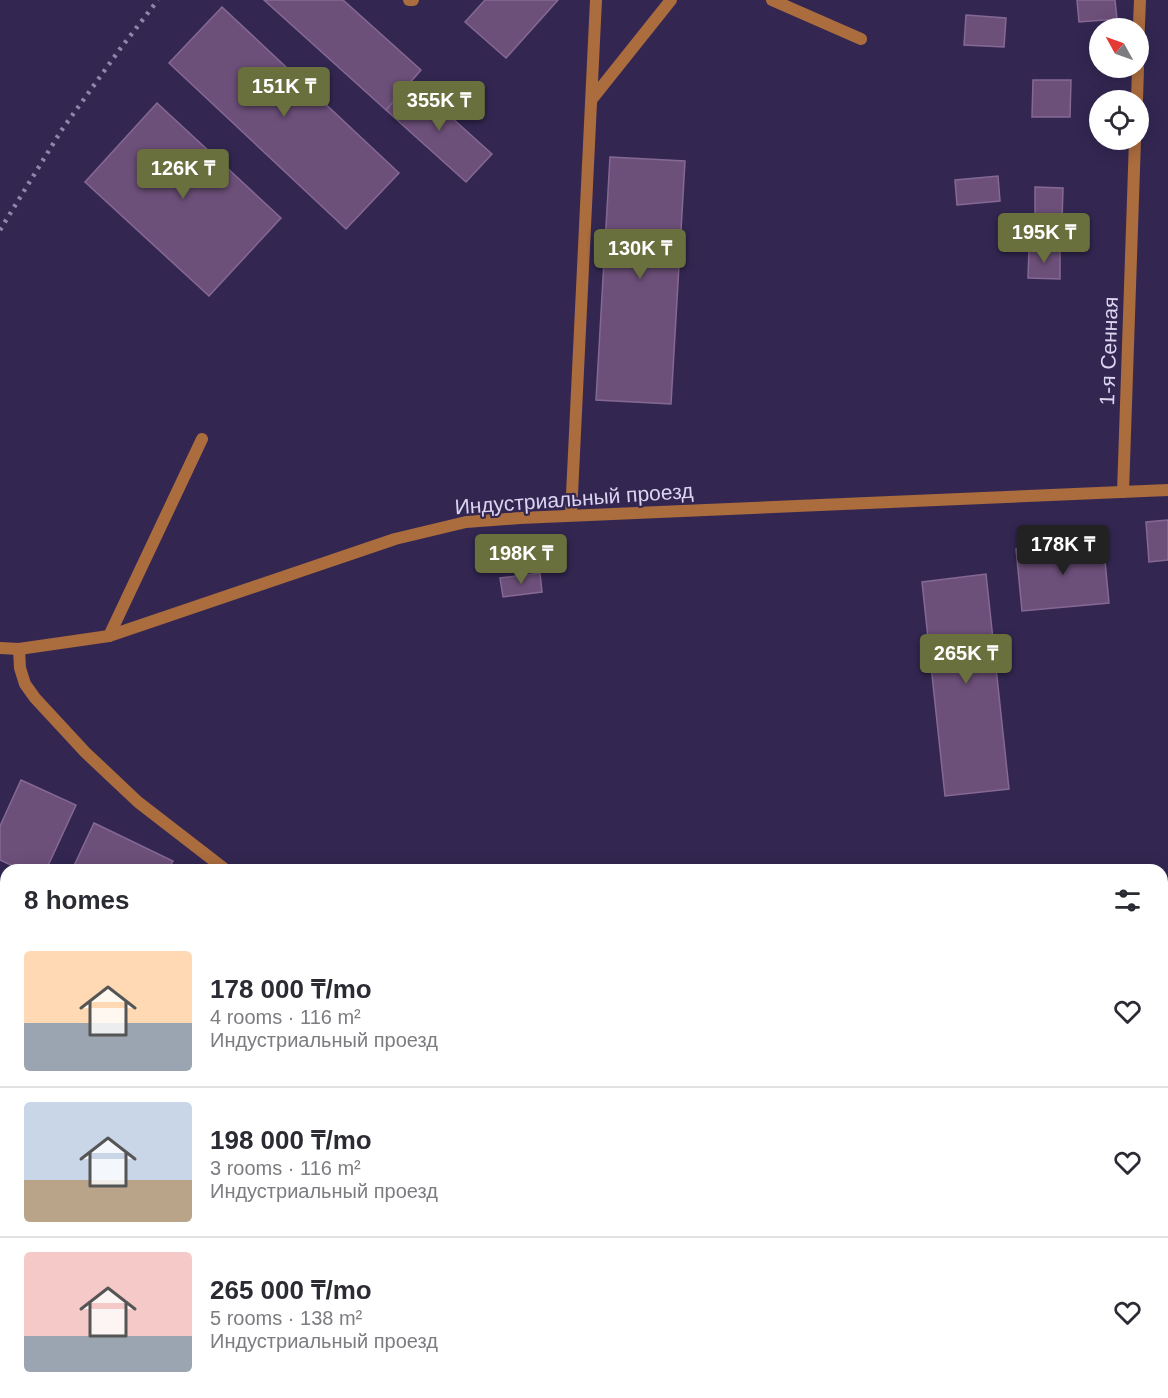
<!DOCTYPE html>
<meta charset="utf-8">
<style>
:root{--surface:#fff;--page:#f7f7f7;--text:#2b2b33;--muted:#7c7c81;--line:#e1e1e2;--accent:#696f3d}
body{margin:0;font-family:Arial,sans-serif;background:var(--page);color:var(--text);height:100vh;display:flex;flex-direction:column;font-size:22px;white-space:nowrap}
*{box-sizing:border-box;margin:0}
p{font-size:20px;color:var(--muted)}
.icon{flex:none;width:33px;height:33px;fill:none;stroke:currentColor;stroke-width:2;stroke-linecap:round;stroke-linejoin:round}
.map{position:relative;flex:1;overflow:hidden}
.panel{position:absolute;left:0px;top:864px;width:1168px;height:534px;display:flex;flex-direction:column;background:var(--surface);border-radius:18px 18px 0 0;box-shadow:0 3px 15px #0003}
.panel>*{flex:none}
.needle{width:39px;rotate:310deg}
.tools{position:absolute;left:1089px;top:18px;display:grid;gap:12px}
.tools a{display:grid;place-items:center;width:60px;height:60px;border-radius:50%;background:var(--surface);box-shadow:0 3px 15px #0003;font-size:30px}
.price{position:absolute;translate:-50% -51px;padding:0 14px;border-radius:6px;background:var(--accent);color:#fff;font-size:20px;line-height:39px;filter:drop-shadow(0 2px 3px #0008)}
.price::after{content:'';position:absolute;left:50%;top:36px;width:18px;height:14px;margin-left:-9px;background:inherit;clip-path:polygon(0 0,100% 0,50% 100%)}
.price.selected{background:#222;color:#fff}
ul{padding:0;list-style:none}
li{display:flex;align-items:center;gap:18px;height:150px;padding:0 24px}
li+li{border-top:2px solid var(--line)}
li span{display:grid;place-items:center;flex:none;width:168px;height:120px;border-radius:6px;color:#555}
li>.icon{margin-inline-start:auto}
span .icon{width:72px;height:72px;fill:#fffc;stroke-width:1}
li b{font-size:26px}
h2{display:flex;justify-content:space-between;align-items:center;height:72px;padding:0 24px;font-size:26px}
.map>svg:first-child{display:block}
.building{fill:#6d507a;stroke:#866894;stroke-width:1.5}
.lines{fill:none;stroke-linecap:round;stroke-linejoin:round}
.service{stroke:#ab6c3e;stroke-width:12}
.minor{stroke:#ab6c3e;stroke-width:12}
.rail{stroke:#8f86a9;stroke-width:4.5;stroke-dasharray:3 6;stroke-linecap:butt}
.labels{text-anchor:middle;stroke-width:4.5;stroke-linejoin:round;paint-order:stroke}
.street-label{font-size:21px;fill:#dbd5f0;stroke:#332752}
</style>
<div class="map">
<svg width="1168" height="1398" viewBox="0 0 1168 1398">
<rect width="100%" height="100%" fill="#332752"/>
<g class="building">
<path d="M264,0H343L421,70L386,110Z"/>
<path d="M485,0H558L506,58L465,22Z"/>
<path d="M1077,0H1115L1117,19L1079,22Z"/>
<path d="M222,7L399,173L346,229L169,63Z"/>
<path d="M966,15L1006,18L1004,47L964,45Z"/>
<path d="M1033,80H1071L1070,117H1032Z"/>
<path d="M411,81L492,154L466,182L386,110Z"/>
<path d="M157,103L281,218L209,296L85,182Z"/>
<path d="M610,157L685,161L671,404L596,400Z"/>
<path d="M998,176L1000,201L957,205L955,180Z"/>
<path d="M1035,187L1063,188L1062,221H1035Z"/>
<path d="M1029,249H1060V279L1028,278Z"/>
<path d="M1168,520V560L1149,562L1146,522Z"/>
<path d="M1103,540L1109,603L1022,611L1016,549Z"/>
<path d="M540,573L542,592L503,597L500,578Z"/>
<path d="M986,574L1009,789L945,796L922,582Z"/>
<path d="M21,780L76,805L46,870H21L0,860V826Z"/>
<path d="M94,823L173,861L168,870H72Z"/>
<path d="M6,1213V1305L0,1306V1214Z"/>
<rect x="487" y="1392" width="102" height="6"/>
<path d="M1059,1392H1111L1112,1398H1060Z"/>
</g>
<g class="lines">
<g class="service">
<path d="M409,0H413"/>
<path d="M772,0L861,39"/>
<path d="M592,99L671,0"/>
<path d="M571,515L596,0"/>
<path d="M109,636L202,439"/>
<path d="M19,649L20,668L25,684L35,698L85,752L138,802L226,870"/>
<path d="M267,1392L269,1398"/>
<path d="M658,1392L662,1398"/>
<path d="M226,1398L227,1392"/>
<path d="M413,1398V1392"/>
</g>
<g class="minor">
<path d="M1138,49L1140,0"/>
<path d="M1137,100L1138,68"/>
<path d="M1123,492L1135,140"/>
<path d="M0,648L19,649L109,636L395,539L466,522L520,518L1168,490"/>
</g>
<path class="rail" d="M0,230L61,131L120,49L158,0"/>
</g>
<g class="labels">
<g class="street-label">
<text transform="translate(1109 351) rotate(-88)" y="7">1-я Сенная</text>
<text transform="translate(574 499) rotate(-4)" y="7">Индустриальный проезд</text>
</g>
</g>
</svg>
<div class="tools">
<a><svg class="needle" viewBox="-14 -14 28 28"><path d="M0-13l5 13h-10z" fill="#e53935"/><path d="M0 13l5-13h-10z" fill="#7c7c81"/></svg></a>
<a><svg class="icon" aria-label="locate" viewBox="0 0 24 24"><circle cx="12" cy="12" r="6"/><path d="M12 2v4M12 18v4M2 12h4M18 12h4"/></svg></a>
</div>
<b class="price" style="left:284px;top:118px">151K ₸</b>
<b class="price" style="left:439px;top:132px">355K ₸</b>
<b class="price" style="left:183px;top:200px">126K ₸</b>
<b class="price" style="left:1044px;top:264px">195K ₸</b>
<b class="price" style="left:640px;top:280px">130K ₸</b>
<b class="price selected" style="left:1063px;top:576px">178K ₸</b>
<b class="price" style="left:521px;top:585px">198K ₸</b>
<b class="price" style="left:966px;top:685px">265K ₸</b>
<section class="panel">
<h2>8 homes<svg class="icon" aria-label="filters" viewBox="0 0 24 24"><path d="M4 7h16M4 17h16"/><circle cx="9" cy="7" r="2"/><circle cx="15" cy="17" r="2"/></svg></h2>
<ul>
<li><span style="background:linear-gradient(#ffd9b3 60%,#9aa5b1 0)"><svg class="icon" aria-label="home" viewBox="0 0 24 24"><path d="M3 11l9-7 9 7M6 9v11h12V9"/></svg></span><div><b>178 000 ₸/mo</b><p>4 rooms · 116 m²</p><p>Индустриальный проезд</p></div><svg class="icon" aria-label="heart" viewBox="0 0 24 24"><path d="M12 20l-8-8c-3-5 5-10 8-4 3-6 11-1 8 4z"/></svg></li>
<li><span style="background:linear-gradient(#c9d6e8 65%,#b9a48a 0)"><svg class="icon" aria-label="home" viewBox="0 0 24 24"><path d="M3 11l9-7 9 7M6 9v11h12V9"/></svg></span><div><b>198 000 ₸/mo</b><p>3 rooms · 116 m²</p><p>Индустриальный проезд</p></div><svg class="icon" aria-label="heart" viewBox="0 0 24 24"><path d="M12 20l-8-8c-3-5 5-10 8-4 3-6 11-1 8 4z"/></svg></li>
<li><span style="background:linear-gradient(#f6c9c9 70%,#9aa5b1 0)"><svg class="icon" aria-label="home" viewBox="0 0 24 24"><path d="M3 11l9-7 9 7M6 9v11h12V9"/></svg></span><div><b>265 000 ₸/mo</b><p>5 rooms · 138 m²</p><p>Индустриальный проезд</p></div><svg class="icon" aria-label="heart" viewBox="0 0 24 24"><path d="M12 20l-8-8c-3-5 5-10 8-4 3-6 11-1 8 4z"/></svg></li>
</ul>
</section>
</div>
